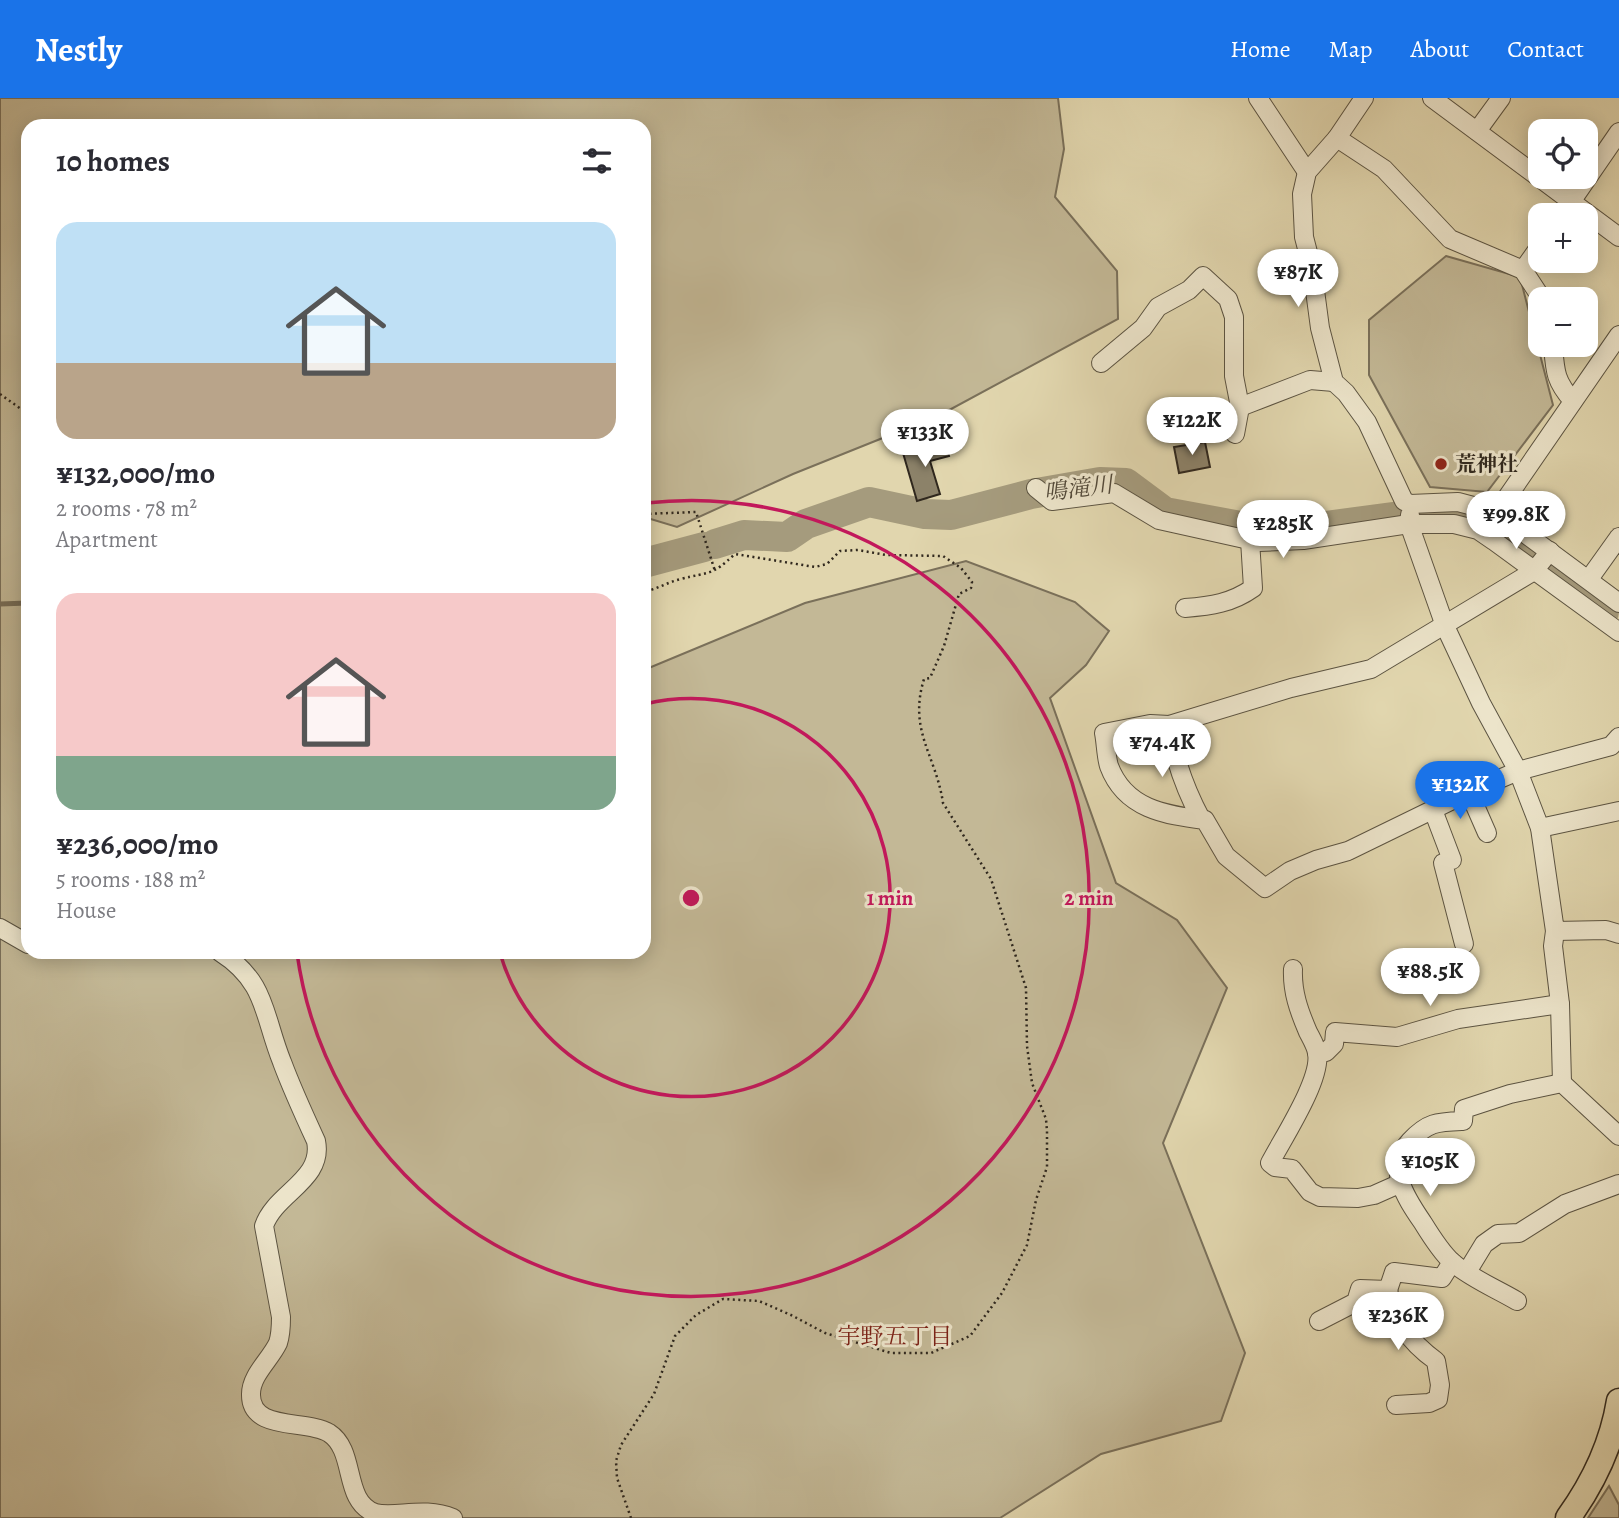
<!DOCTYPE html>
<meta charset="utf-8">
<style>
:root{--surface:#fff;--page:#f7f7f7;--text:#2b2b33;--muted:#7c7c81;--accent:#1a73e8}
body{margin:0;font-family:Alegreya,"Noto Serif JP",serif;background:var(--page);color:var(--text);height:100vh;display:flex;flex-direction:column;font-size:26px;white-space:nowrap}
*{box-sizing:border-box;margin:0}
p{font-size:23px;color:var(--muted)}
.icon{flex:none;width:38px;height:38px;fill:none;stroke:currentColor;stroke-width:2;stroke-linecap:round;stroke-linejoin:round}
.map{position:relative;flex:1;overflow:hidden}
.drawer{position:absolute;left:21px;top:21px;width:630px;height:840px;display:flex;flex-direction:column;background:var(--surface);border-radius:21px;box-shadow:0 4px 18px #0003}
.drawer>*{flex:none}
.controls{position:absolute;left:1528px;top:21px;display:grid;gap:14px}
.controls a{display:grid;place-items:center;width:70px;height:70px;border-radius:14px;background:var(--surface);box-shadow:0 4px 18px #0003;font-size:35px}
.price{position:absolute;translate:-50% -60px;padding:0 16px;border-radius:24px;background:#fff;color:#222;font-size:23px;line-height:46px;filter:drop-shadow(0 2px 4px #0008)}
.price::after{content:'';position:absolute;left:50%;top:42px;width:21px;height:16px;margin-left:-10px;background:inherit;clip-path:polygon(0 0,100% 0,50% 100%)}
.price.selected{background:var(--accent);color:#fff}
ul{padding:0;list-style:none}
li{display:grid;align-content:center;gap:14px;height:371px;padding:0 35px}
li span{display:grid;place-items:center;height:217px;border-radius:21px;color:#555}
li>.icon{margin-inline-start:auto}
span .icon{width:126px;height:126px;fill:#fffc;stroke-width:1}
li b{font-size:30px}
h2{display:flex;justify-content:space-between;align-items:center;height:84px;padding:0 35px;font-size:30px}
header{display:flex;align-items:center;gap:42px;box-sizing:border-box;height:98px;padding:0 35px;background:var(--accent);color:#fff}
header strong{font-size:33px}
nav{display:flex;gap:38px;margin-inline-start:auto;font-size:24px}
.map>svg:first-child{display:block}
.green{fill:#c3b896;stroke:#7a705a;stroke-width:2}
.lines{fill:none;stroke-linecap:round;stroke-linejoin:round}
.stream{stroke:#766d57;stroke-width:5}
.river{stroke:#a59b7d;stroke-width:30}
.building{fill:#8c8269;stroke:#30281e;stroke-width:2}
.minor-casing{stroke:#5c5442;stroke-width:20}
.highway-casing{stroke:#30281e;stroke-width:27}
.path{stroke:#30281e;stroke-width:2.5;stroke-dasharray:2 3.5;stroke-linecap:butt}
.minor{stroke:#ece4ca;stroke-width:18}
.highway{stroke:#e1d6ae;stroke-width:24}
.ring{fill:none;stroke:#c2185b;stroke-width:3.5}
.poi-dot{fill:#8f2418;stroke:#ece4ca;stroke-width:2.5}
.labels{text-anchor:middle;stroke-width:6;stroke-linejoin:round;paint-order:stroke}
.poi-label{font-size:21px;font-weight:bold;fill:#30281e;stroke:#ece4ca;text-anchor:start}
.water-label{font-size:23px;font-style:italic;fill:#534a3a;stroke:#ece4ca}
.neighbourhood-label{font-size:23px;fill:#7a1f14;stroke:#ece4ca}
.centre{fill:#c2185b;stroke:#ece4ca;stroke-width:3.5}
.ring-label{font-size:21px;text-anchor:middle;font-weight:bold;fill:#c2185b;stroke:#ece4ca;stroke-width:6;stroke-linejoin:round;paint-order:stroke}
</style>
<header>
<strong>Nestly</strong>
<nav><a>Home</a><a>Map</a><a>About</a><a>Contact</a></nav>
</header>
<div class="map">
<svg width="1619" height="1420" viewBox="0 0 1619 1420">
<rect width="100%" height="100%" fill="#e1d6ae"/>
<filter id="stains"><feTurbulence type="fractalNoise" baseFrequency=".00286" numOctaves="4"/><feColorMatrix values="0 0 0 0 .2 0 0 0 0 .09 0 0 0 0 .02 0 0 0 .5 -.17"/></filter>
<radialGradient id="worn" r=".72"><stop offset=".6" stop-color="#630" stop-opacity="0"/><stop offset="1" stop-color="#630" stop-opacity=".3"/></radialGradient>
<g class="green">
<path d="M0,0H1058L1064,51L1055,99L1117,173L1118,221L940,317L793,376L677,429L644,419V28H28V854H644V572L805,505L966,463L1075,504L1109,533L1086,567L1050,600L1116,785L1177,822L1227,890L1163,1045L1245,1255L1221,1323L1101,1356L1000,1420H0Z"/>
<path d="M1446,158L1520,179L1553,307L1487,394L1430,389L1369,277V222Z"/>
<path d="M1609,1388L1619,1407V1420H1588Z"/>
</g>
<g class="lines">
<path class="stream" d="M0,506L28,505"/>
<g class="river">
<path d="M715,446L744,437L787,439L806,426L869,404L925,416L951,417L1031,396L1100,384L1126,385L1165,414L1262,432H1296L1400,418L1466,420L1501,437L1546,469L1604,514"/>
<path d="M644,465L704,449"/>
</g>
</g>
<g class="building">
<path d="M945,343L949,358L930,363L940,396L917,403L903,355Z"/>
<path d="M1205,344L1210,369L1179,375L1174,349Z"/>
</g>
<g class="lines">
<g class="minor-casing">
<g id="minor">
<path d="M1258,0L1307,74"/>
<path d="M1364,0L1337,40L1307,74L1302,96L1304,139L1312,170L1320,230L1334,284L1346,295L1367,324L1404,403L1410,406L1458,404L1496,414L1619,505"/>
<path d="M1432,0L1619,139"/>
<path d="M1477,33L1501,0"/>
<path d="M1337,40L1384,71L1450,141L1523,172L1542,201"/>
<path d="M1562,117L1619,34"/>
<path d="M1523,172L1540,148"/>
<path d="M1553,247C1555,273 1555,283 1573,303"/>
<path d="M1101,265L1143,230L1158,209L1189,192L1203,178L1228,201L1234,219V278L1240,309L1235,336"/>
<path d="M1240,309L1310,282L1334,284"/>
<path d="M1036,390L1052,403L1114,395L1159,422L1258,444L1303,442L1409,426H1454L1478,432L1494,443L1619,534"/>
<path d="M1410,417L1409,426L1445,528L1481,605L1518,673L1540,730L1555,833L1606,832L1619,836"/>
<path d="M1490,424L1619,237"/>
<path d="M1550,453L1534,473L1371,571L1291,590L1169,627L1150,626L1104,635C1106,645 1106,658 1109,668C1125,711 1165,717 1205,722L1226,758L1265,790L1290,773L1316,762L1348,753L1469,694L1518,673L1611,648L1619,639"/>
<path d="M1589,481L1619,439"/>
<path d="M1185,510C1211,508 1232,505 1253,490L1250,442"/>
<path d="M1169,627C1174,661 1185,691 1201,721"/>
<path d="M1469,694L1487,735"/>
<path d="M1433,712L1452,762L1443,765L1464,846"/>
<path d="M1540,730L1619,713"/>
<path d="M0,830L28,846"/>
<path d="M1555,833L1553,848L1560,906L1562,985"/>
<path d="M220,854C267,884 263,917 282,964C292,991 304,1017 316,1043C324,1082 275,1095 264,1128L281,1219C281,1227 281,1236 278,1245C270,1262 251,1277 251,1296C250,1334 306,1321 329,1335C357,1353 342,1403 375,1415C396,1420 424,1408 453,1420"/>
<path d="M1293,871C1292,894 1299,913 1308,934C1311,940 1316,948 1317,955C1322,981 1283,1040 1270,1065L1275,1069L1292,1071L1310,1094L1320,1099L1358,1100L1374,1097L1401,1085"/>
<path d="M1317,955L1326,954L1334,946L1335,934L1397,939L1458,921L1560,906"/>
<path d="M1467,1174L1484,1146L1498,1136L1519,1135L1565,1106L1619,1086"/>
<path d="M1388,1192C1393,1222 1411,1245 1436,1263L1440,1287L1438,1301L1429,1305L1396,1307"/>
<path d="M1517,1203C1497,1191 1470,1180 1452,1164C1441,1154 1431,1138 1423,1125C1406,1100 1385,1070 1410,1043C1428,1024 1437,1024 1463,1023L1464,1011L1510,996L1562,985L1619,1038"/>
<path d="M1319,1223L1356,1204L1360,1191L1388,1192L1394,1174L1442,1180L1452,1164"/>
</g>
</g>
<g class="highway-casing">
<path id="highway" d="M1568,1420C1594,1384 1612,1346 1619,1303"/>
</g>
<g class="path">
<path d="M0,296L28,316"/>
<path d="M644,416L696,414L715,473"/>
<path d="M631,1420L617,1380L616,1363L621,1347L654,1296L675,1238L696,1217L723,1201L759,1203L791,1217L825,1235L891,1255H931L970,1238L1002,1195L1027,1147L1036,1102L1047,1069V1033L1046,1021L1032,985L1027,948L1026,890L991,781L943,705C936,657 908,633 924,581L930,580L944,548L959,496L971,490L972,484L961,470L943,458L886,457L858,452L840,453L827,466L815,469L735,456C710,479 711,473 681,481C668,484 657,491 644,494"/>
</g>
<use href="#minor" class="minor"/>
<use href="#highway" class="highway"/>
</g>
<g class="ring">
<path d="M645 606A199 199 0 1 1 500 855"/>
<path d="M646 405A398 398 0 1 1 297 855"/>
</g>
<circle class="poi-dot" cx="1441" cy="366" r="7"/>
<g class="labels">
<g class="poi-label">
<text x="1455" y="373">荒神社</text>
</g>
<g class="water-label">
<text transform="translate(1078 390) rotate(-7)" y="8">鳴滝川</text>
</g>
<g class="neighbourhood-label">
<text x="895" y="1246">宇野五丁目</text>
</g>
</g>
<circle cx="691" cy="800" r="10" class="centre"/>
<g class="ring-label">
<text x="890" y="807">1 min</text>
<text x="1089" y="807">2 min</text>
</g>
<rect width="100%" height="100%" filter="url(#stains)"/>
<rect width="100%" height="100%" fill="url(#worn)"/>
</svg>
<div class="controls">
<a><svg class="icon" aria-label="locate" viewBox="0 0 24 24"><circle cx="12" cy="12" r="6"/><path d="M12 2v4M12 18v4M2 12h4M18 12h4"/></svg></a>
<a>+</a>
<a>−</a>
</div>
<b class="price" style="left:1298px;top:211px">¥87K</b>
<b class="price" style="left:1192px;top:359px">¥122K</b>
<b class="price" style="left:925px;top:371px">¥133K</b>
<b class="price" style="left:1516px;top:453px">¥99.8K</b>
<b class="price" style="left:1283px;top:462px">¥285K</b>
<b class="price" style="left:1162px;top:681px">¥74.4K</b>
<b class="price selected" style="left:1460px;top:723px">¥132K</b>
<b class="price" style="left:1430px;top:910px">¥88.5K</b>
<b class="price" style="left:1430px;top:1100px">¥105K</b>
<b class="price" style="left:1398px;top:1254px">¥236K</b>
<section class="drawer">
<h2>10 homes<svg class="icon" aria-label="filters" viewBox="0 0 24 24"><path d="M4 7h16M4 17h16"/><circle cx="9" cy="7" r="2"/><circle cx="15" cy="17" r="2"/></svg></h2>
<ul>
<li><span style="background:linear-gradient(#bfe0f5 65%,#b9a48a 0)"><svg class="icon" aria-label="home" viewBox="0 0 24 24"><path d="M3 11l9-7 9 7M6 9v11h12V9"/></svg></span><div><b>¥132,000/mo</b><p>2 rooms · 78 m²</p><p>Apartment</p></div></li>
<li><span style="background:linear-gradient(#f6c9c9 75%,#7fa58c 0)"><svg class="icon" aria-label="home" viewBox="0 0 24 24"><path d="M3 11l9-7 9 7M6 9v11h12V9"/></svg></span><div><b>¥236,000/mo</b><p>5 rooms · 188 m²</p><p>House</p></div></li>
</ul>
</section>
</div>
